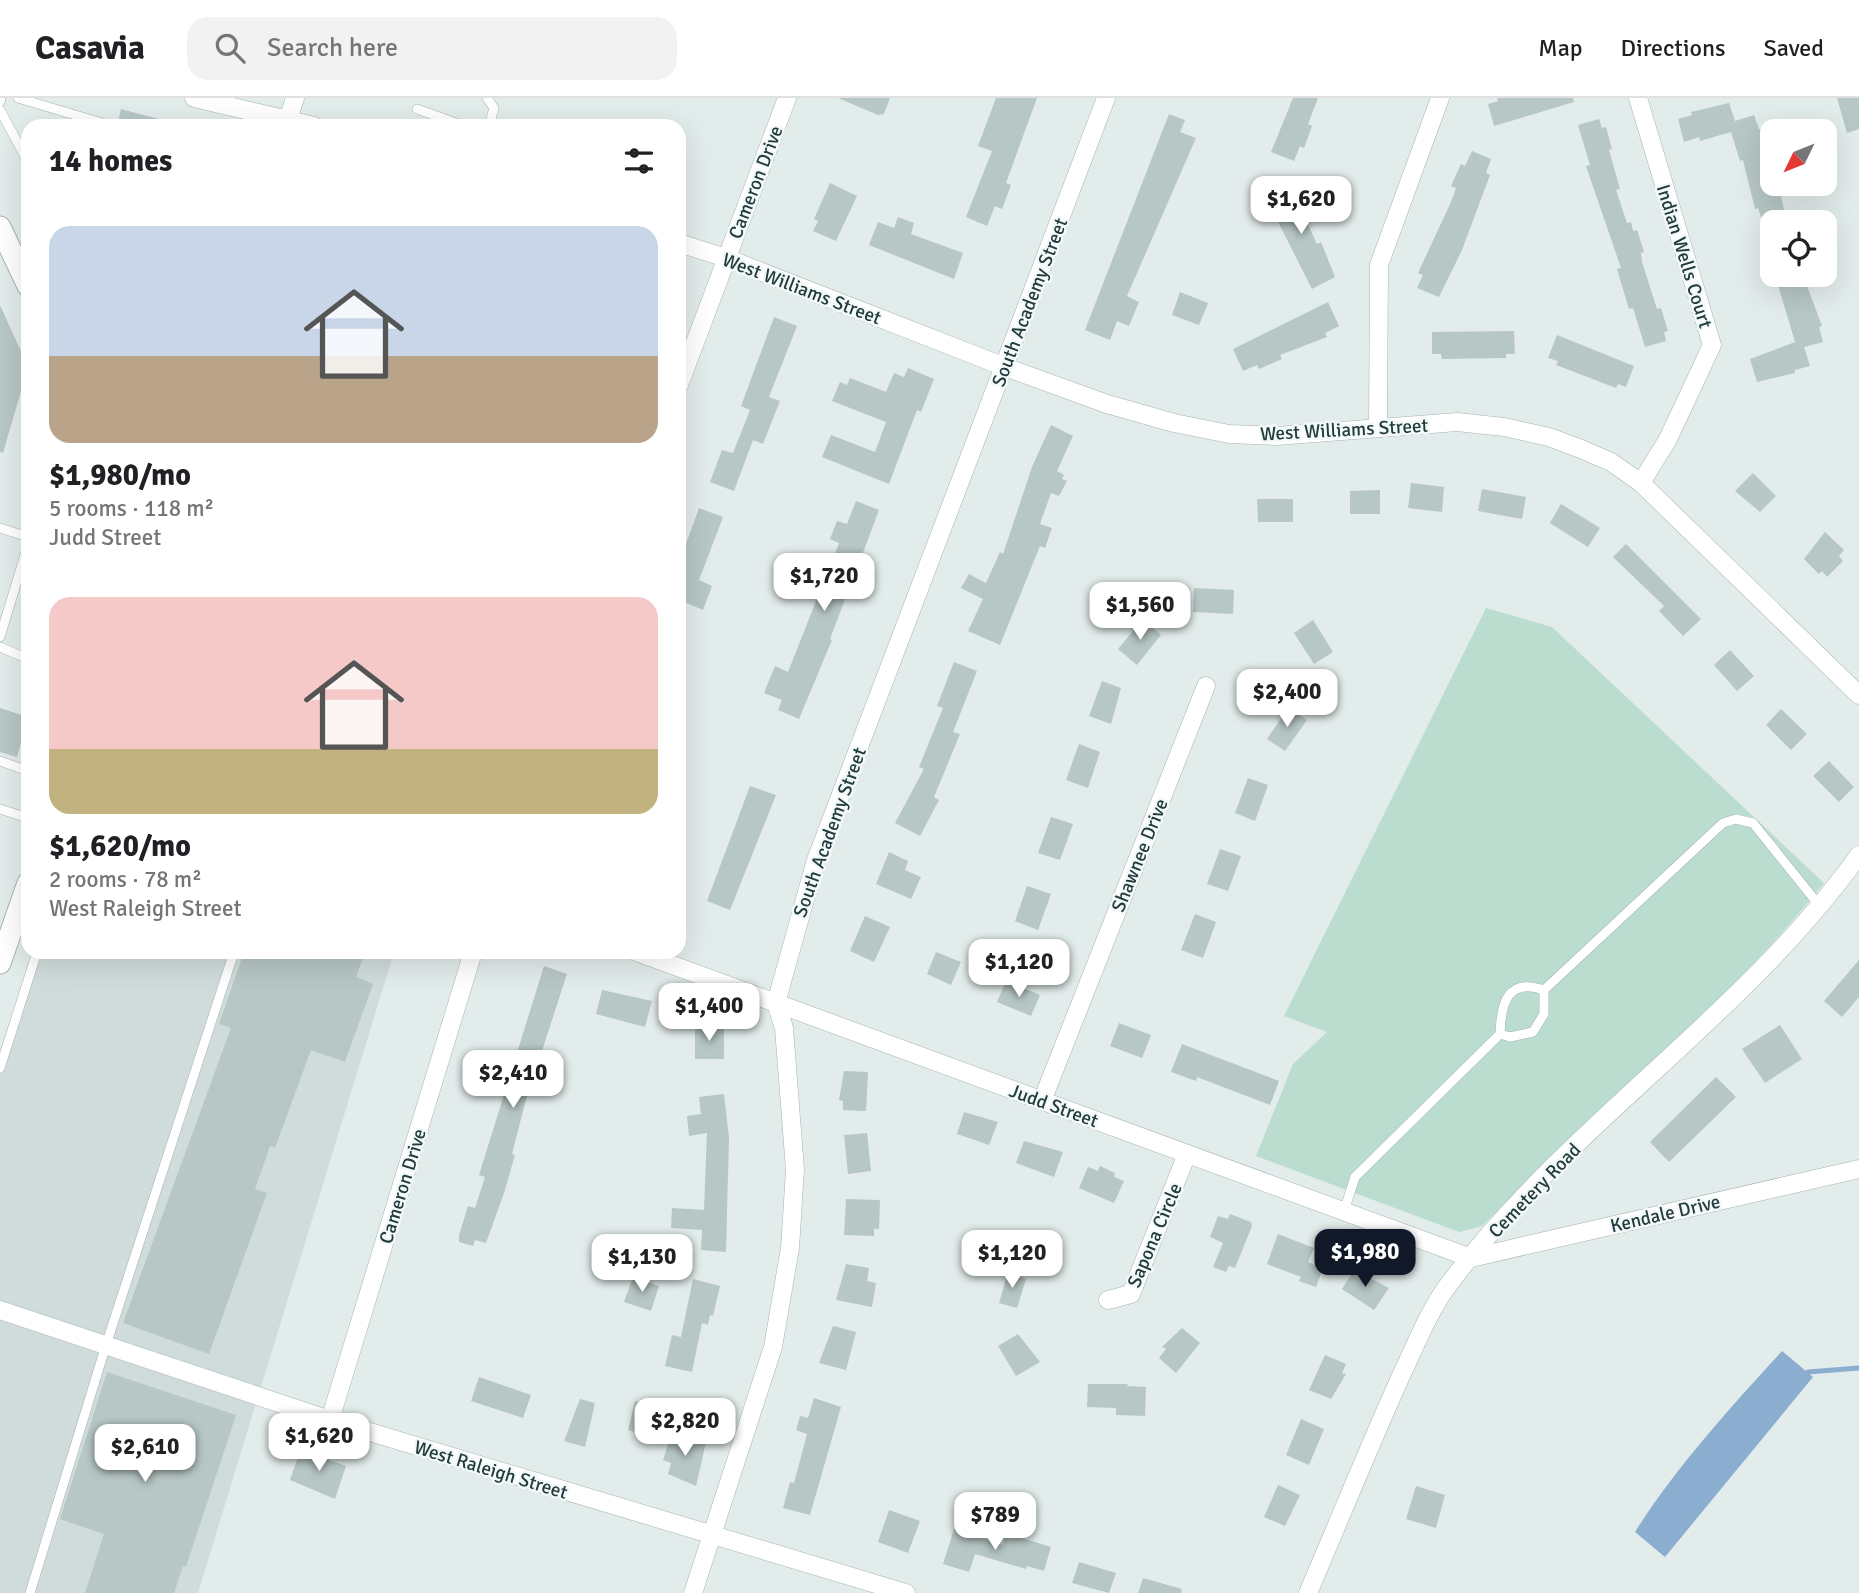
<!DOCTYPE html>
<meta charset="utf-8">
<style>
:root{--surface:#fff;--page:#f2f2f2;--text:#202124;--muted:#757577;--line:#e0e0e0;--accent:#111827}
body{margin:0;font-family:Signika,sans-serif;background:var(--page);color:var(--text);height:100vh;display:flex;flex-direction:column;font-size:26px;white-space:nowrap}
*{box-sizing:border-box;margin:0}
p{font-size:23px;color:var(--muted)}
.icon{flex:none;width:38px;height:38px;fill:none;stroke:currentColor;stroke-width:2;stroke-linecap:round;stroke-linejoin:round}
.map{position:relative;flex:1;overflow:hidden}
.panel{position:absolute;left:21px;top:21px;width:665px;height:840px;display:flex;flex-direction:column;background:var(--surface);border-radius:21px;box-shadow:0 7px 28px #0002}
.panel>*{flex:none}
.needle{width:46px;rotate:227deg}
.tools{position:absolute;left:1760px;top:21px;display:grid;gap:14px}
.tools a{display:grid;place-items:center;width:77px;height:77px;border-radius:14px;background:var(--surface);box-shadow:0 7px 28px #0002;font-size:35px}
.price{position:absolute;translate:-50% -60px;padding:0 16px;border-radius:14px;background:#fff;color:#222;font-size:23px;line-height:46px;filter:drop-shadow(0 2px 4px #0008)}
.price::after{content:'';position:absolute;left:50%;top:42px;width:21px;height:16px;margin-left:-10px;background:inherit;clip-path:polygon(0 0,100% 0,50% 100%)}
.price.selected{background:var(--accent);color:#fff}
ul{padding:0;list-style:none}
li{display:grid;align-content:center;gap:14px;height:371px;padding:0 28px}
li span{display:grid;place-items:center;height:217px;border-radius:21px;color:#555}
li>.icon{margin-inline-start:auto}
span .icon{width:126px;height:126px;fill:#fffc;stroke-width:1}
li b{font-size:30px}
h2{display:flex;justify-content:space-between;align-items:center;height:84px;padding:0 28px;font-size:30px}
header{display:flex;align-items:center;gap:42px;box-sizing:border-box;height:98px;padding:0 35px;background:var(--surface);border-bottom:2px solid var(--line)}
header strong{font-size:33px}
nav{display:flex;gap:38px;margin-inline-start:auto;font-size:24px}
.search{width:490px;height:63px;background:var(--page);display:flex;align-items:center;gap:18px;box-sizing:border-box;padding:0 24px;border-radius:21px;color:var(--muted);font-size:26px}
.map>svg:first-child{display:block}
.built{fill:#d0dcdb}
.green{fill:#bbddd0}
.water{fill:#8badd0}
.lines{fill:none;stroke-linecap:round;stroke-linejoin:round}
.stream{stroke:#8badd0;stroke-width:5}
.building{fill:#b7c7c5}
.service-casing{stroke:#a5b3b3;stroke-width:10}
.minor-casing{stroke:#a5b3b3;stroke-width:19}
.tertiary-casing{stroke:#a5b3b3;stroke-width:23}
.service{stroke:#fff;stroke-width:9}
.minor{stroke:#fff;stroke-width:18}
.tertiary{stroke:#fff;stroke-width:21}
.labels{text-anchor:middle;stroke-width:5;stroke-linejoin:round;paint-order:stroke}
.street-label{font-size:19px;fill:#223b3d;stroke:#f3f9f8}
</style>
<header>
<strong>Casavia</strong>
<div class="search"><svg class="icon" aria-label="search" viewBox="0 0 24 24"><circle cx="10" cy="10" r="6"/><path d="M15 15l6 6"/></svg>Search here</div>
<nav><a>Map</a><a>Directions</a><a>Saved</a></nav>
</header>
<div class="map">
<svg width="1859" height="1495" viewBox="0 0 1859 1495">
<rect width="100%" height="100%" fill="#e2eceb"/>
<path class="built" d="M34,854H394L198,1495H0V955Z"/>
<path class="green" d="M1486,510L1552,529L1824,785C1723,911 1596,1014 1482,1128L1459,1134L1256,1058L1293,966L1327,934L1284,918Z"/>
<path class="water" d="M1782,1253L1813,1279L1665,1459L1635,1434C1676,1369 1730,1310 1782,1253Z"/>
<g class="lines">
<path class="stream" d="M1805,1277L1808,1274L1859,1270"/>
</g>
<g class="building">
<path d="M838,0H890L884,16L878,17Z"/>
<path d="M996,0H1037L1006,85L1011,87L1002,111L995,108L987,128L966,119L992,53L978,48Z"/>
<path d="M1293,0H1318L1308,26L1312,28L1304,50L1300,48L1294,63L1271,54Z"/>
<path d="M1497,0H1573L1574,4L1494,28L1488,6L1498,3Z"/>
<path d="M1837,0H1859V31L1847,35Z"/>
<path d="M1729,5L1735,23L1754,17L1759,31H1762L1773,86H1779L1785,118L1763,125L1758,110L1755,111L1743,62L1740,63L1731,34L1700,43L1699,39L1684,44L1678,21L1692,17L1691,14Z"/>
<path d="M121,11L166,23L165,28H117Z"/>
<path d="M1169,16L1185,22L1180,34L1196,40L1127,198L1139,204L1129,228L1117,223L1110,242L1085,232Z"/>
<path d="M1599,21L1602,30L1606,29L1612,51L1609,52L1620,91L1616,92L1627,125L1631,124L1633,133L1637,132L1644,154L1641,155L1642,164L1657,211L1661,210L1668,233L1664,234L1666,243L1645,249L1633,210L1629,211L1617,171L1621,170L1586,68L1590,67L1578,27Z"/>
<path d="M1472,53L1491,61L1486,75L1490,77L1462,152L1439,199L1417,190L1423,177L1418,175L1451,104L1456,90L1451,88L1461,66L1465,68Z"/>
<path d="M830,85L857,98L836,143L813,133L818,123L814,121Z"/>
<path d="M1288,86L1295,99L1299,97L1308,118L1305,120L1317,146L1321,144L1335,179L1312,191L1271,110L1274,109L1267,96Z"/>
<path d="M898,119L914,125L911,136L963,155L954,181L869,147L878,124L894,130Z"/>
<path d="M1775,177H1803L1822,228L1819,229L1823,244L1804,249L1810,268L1795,272V275L1757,284L1750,261L1795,244Z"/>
<path d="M1180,194L1208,205L1199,227L1172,217Z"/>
<path d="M1328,204L1339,228L1325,235L1327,239L1280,257L1282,261L1259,271L1257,267L1243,273L1233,251Z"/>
<path d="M0,207L28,269L3,355L0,354Z"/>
<path d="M774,219L797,228L769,299L780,303L763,346L753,342L734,393L710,384L722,352L733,355L750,312L741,308Z"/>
<path d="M1514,233L1515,256H1506V260L1442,261L1441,256H1432V234Z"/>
<path d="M1557,237L1634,268L1626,289L1618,286L1616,290L1556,267L1558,263L1548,260Z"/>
<path d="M908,270L934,281L921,314L917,312L889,386L822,359L831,337L875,354L886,324L832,303L840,284L847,287L850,280L886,294L894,275L904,279Z"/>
<path d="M1051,327L1073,338L1057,373L1064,377L1062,381L1067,383L1059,398L1051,395L1040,426L1052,430L1045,450L1040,448L1000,547L968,533L983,501L961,490L969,476L986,485L1000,454L1003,456L1032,369Z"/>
<path d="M1753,375L1776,398L1760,414L1735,393Z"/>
<path d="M1411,385L1444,389L1442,414L1408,410Z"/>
<path d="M1482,391L1526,399L1522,421L1478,413Z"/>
<path d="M1380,392V416H1350V393Z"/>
<path d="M1257,401H1293V424H1258Z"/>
<path d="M856,403L879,412L855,476L860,477L854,493L849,491L830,541L832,542L799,621L778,612L782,602L764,595L775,568L788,574L839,445L830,441L837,423L847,426Z"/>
<path d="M1561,406L1600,430L1588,449L1550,425Z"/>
<path d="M699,410L723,419L699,482L712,488L703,512L679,502V465Z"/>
<path d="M1825,434L1844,452L1839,458L1843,463L1827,479L1822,473L1819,476L1804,461Z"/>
<path d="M1626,446L1701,521L1683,538L1659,513L1664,508L1613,459Z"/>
<path d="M1194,490L1234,492L1233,516L1193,514Z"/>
<path d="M1143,521L1161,537L1137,567L1118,551Z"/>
<path d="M1313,522L1333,554L1314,566L1294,535Z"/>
<path d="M1730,552L1754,578L1737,593L1714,567Z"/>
<path d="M954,564L977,573L953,634L960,636L934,699L939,702L920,738L895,725L924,671L919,669L943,610L937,608Z"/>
<path d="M1102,583L1121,590L1111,626L1089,618Z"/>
<path d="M0,610L28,619L17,659L0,654Z"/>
<path d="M1288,610L1307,622L1285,653L1267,641Z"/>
<path d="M1781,611L1807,636L1791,652L1766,627Z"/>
<path d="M1079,646L1100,654L1088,690L1066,682Z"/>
<path d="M1829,663L1854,689L1839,704L1813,678Z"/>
<path d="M1248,680L1268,687L1255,723L1235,715Z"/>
<path d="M750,688L776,697L730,812L707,803Z"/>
<path d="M1051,719L1073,726L1060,762L1038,755Z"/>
<path d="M1220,751L1241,758L1228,793L1207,786Z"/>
<path d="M889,754L908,763L905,772L921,779L911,801L876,786Z"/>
<path d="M1027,788L1051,796L1038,832L1015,823Z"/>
<path d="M1195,816L1216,824L1203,860L1181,852Z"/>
<path d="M865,818L890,829L874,864L850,853Z"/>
<path d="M244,854H365L356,879L373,886L345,964L311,952L275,1050L270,1048L255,1091L267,1095L209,1256L123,1225L231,930L219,926Z"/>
<path d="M936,854L961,864L951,887L927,876Z"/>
<path d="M1859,862V899L1842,919L1824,903Z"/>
<path d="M544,868L567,876L525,1005L512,1056L515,1057L504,1095L486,1145L475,1142L473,1148L459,1144V1137L468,1108L475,1110L485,1079L479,1077Z"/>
<path d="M1006,883L1040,897L1031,918L997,904Z"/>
<path d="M602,892L652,903L645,929L596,916Z"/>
<path d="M1119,925L1151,937L1142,960L1110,948Z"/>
<path d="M1780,927L1802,961L1765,985L1742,951Z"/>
<rect x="695" y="928" width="29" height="33"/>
<path d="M1182,946L1279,983L1270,1007L1197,979L1196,983L1171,974Z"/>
<path d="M844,973L868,974L866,1013L843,1012V1003L839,1002Z"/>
<path d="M1716,979L1736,999L1669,1064L1650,1044Z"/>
<path d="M724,996L729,1040L726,1154L701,1152L702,1132L671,1130L672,1110L704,1112L707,1035L689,1038L687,1018L701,1016L699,999Z"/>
<path d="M964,1014L998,1024L989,1047L957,1036Z"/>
<path d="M867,1035L871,1073L848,1076L844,1037Z"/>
<path d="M1024,1043L1063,1054L1054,1079L1016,1065Z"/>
<path d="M1100,1068L1115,1075L1114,1079L1124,1083L1114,1105L1079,1090L1088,1069L1098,1073Z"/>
<path d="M846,1101L880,1102L879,1131H874V1138L844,1137Z"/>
<path d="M1230,1116L1251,1124L1252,1128L1235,1170L1229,1168L1226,1174L1213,1169L1223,1145L1210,1139L1218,1118L1228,1121Z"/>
<path d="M1278,1136L1314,1150L1308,1164L1323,1170L1316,1189L1299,1183L1301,1179L1267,1166Z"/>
<path d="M846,1166L869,1170L867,1183L876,1185L872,1209L836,1202Z"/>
<path d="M1354,1172L1389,1190L1374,1212L1342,1191Z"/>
<path d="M1008,1174L1026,1181L1017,1210L999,1205Z"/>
<path d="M633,1179L659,1188L651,1213L624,1204Z"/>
<path d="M693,1181L720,1188L713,1218L710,1217L708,1227L702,1225L692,1274L665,1268L672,1237L681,1239Z"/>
<path d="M833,1228L856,1234L846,1272L819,1265Z"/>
<path d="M1182,1230L1200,1245L1176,1275L1159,1260L1166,1251L1162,1249Z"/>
<path d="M1018,1236L1040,1264L1016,1278L998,1248Z"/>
<path d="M1325,1257L1346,1266L1342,1275L1346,1276L1331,1301L1309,1292Z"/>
<path d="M107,1274L236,1317L186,1469L183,1468L174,1495H85L104,1436L60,1421Z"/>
<path d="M479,1279L531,1297L523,1320L471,1303Z"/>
<path d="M1088,1286H1128L1127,1288L1146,1289L1145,1318L1116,1317V1310L1087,1309Z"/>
<path d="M814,1300L841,1309L810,1417L783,1410L790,1384L794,1385L806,1340L807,1336L796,1332L800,1318L808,1320Z"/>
<path d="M580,1301L595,1305L585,1349L564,1343Z"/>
<path d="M635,1303L657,1309L649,1338L628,1332Z"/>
<path d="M1301,1321L1324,1331L1309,1367L1286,1357Z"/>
<path d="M682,1336L706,1344L696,1388L668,1376L671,1365L663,1362L670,1340L681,1343Z"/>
<path d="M318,1352L331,1356L329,1362L346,1368L335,1401L290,1382L300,1353L316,1358Z"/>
<path d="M1278,1387L1300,1397L1285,1428L1264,1419Z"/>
<path d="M1416,1388L1445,1397L1436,1430L1406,1421Z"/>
<path d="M889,1412L920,1423L908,1455L878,1444Z"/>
<path d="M954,1431L1003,1447L1006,1435L1051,1449L1044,1473L1027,1468L1026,1471L975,1456L969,1474L943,1466Z"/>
<path d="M1079,1464L1116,1475L1109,1495L1072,1485Z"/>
<path d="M1143,1480L1182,1491L1181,1495H1138Z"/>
</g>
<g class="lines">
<g class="service-casing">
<g id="service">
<path d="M18,0L102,25L101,28"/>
<path d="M487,0L494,10L489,28"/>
<path d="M0,4L1,0"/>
<path d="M417,11L464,28"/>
<path d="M0,12L28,64"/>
<path d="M0,430L28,439"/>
<path d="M0,539L28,447"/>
<path d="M0,549L28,561"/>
<path d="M0,663L28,673"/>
<path d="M0,711L28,720"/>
<path d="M1500,936L1510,939L1533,934L1544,916V892"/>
<path d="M0,970L37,854"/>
<path d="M1344,1113L1355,1079L1500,936C1501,906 1507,879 1544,892L1723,725L1736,721L1753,725L1819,807"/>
<path d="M30,1495L106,1247L234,854"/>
</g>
</g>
<g class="minor-casing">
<g id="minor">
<path d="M194,0L314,28"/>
<path d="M1638,0L1712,247L1668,341L1641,385"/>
<path d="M286,28L295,0"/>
<path d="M679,145L726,160L1005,269L1107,306L1174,325L1229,336L1277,338L1457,324L1504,329L1549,339L1581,351L1611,364L1641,385L1859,597"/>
<path d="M679,287L787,0"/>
<path d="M1378,330L1379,167L1440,0"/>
<path d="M637,854L1471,1160L1859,1071"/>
<path d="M1042,1003L1206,588"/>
<path d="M1108,1202L1131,1196L1187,1056"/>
<path d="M0,1212L330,1322L906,1495"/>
<path d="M330,1322L473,854"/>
<path d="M693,1495L773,1249L790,1150L795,1072L784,930L776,905L816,762L1106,0"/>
<path d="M1308,1495C1339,1423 1368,1351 1400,1280C1415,1249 1428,1214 1449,1186C1568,1027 1743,919 1859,757"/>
</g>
</g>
<g class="tertiary-casing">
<g id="tertiary">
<path d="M0,129L28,188"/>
<path d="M0,865L28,785"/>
</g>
</g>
<use href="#service" class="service"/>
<use href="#minor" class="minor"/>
<use href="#tertiary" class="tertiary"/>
</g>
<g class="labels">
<g class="street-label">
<text transform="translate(755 84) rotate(-69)" y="7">Cameron Drive</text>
<text transform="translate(1685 158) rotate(73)" y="7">Indian Wells Court</text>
<text transform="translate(802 190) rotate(21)" y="7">West Williams Street</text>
<text transform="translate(1029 204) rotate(-69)" y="7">South Academy Street</text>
<text transform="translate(1344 331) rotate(-3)" y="7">West Williams Street</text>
<text transform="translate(829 734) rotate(-70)" y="7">South Academy Street</text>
<text transform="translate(1139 757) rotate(-68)" y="7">Shawnee Drive</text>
<text transform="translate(1054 1007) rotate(20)" y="7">Judd Street</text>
<text transform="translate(402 1088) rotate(-73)" y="7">Cameron Drive</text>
<text transform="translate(1534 1092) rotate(-46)" y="7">Cemetery Road</text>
<text transform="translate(1665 1115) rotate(-13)" y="7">Kendale Drive</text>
<text transform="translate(1154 1137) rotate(-67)" y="7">Sapona Circle</text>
<text transform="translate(491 1371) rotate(17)" y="7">West Raleigh Street</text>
</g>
</g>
</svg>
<div class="tools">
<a><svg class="needle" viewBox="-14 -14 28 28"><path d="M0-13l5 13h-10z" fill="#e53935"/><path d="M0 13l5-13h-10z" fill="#757577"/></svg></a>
<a><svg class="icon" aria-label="locate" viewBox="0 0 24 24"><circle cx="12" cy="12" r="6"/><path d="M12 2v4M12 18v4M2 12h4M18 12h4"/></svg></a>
</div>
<b class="price" style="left:1301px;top:138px">$1,620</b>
<b class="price" style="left:824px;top:515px">$1,720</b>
<b class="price" style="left:1140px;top:544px">$1,560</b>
<b class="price" style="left:1287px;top:631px">$2,400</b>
<b class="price" style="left:1019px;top:901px">$1,120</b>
<b class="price" style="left:709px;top:945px">$1,400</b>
<b class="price" style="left:513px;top:1012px">$2,410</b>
<b class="price selected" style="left:1365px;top:1191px">$1,980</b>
<b class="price" style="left:1012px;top:1192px">$1,120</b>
<b class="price" style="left:642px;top:1196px">$1,130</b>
<b class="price" style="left:685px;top:1360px">$2,820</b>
<b class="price" style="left:319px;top:1375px">$1,620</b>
<b class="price" style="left:145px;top:1386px">$2,610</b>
<b class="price" style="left:995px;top:1454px">$789</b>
<section class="panel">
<h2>14 homes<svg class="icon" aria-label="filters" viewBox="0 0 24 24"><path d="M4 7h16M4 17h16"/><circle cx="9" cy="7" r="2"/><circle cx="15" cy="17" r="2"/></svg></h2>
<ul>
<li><span style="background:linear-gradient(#c9d6e8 60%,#b9a48a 0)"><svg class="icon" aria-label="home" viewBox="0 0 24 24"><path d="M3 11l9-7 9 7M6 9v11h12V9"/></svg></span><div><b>$1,980/mo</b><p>5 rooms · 118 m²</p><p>Judd Street</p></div></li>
<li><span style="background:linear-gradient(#f6c9c9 70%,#c2b280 0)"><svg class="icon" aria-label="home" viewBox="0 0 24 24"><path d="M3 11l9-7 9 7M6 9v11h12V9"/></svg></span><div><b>$1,620/mo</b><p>2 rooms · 78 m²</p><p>West Raleigh Street</p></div></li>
</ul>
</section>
</div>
